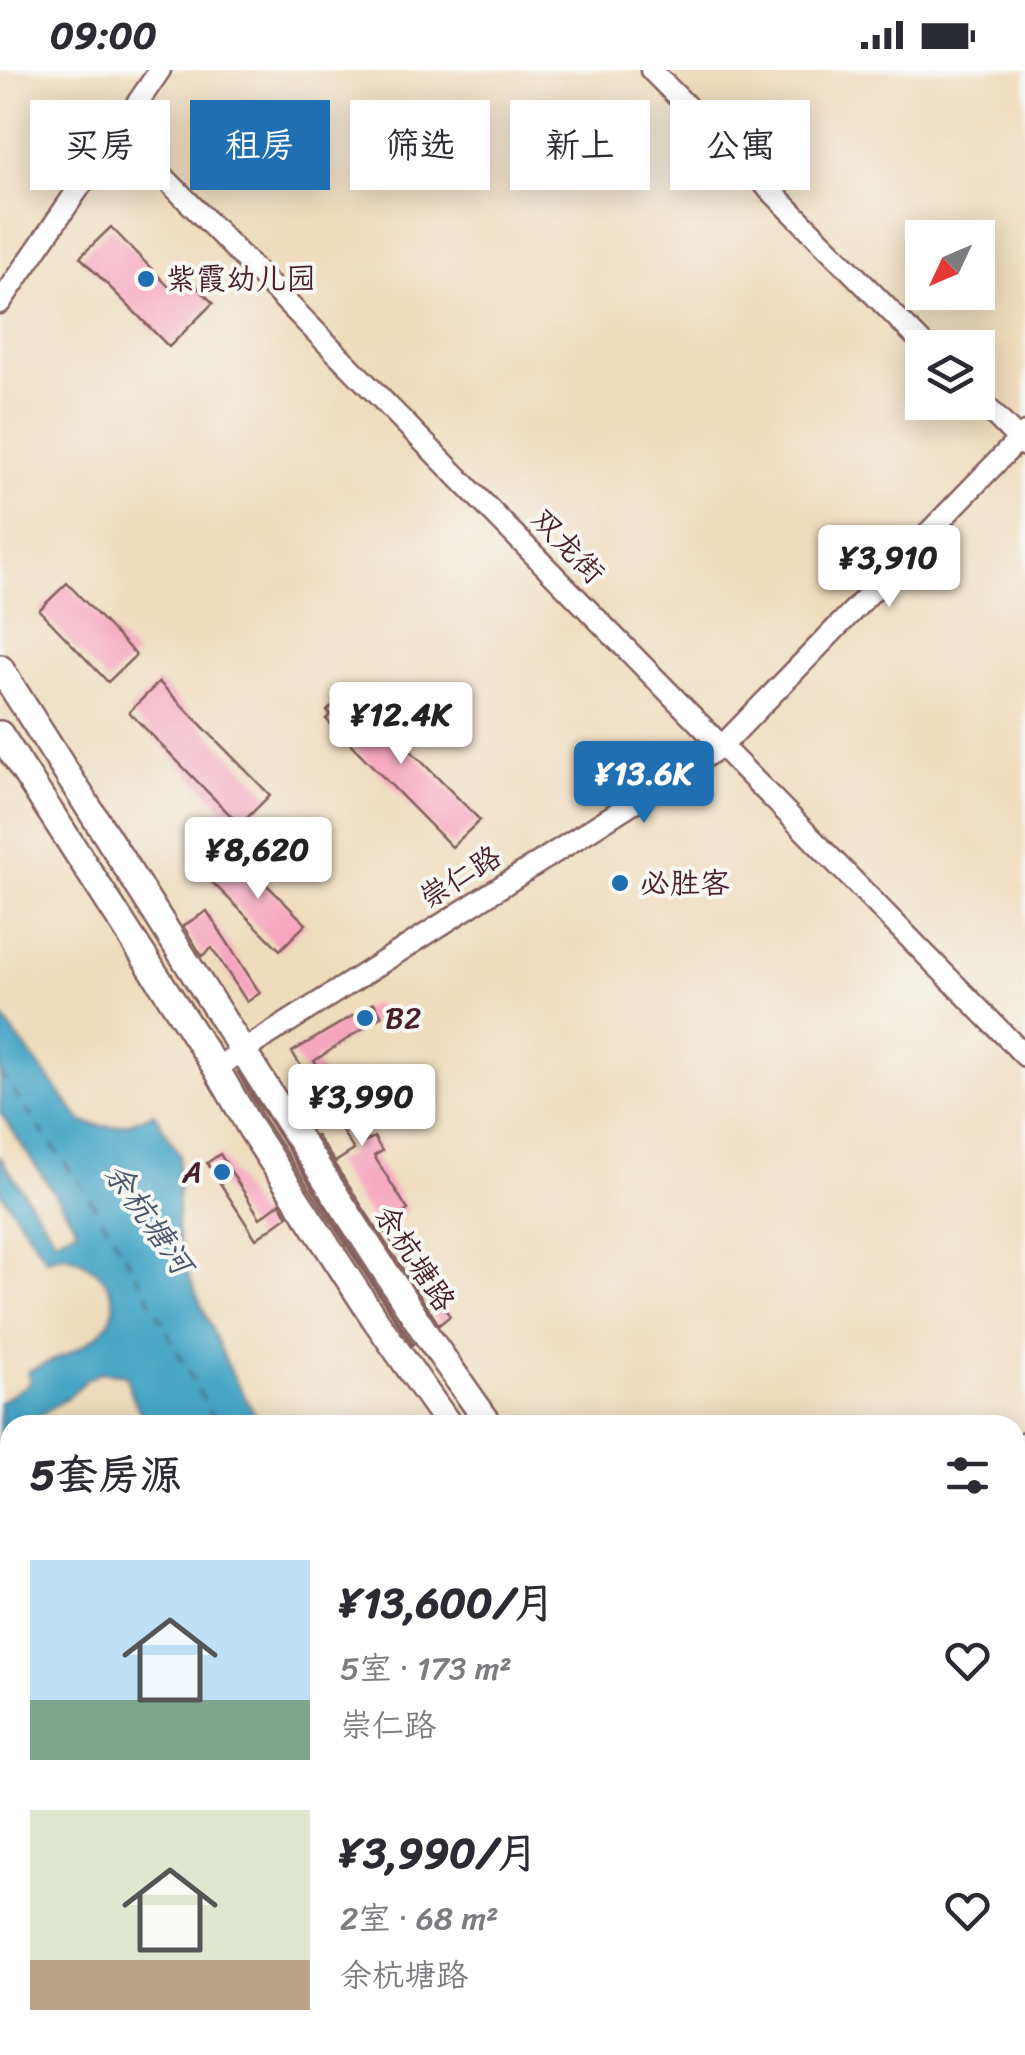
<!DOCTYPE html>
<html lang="zh">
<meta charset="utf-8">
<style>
:root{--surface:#fff;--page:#f2f2f3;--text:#2b2b33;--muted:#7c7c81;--accent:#1f6fb2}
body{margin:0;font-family:Sriracha,"LXGW WenKai TC",sans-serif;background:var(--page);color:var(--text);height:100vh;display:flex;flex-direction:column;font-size:38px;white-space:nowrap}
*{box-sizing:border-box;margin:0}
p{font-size:32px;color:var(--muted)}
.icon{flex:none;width:55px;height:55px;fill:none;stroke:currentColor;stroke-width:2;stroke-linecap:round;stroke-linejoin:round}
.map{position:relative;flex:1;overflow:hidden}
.details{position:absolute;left:0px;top:1345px;width:1025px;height:640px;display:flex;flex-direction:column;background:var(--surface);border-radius:30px 30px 0 0;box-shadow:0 5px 25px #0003}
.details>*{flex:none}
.guide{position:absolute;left:30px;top:30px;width:965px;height:90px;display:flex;gap:20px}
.needle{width:65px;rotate:226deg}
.tools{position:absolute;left:905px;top:150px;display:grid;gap:20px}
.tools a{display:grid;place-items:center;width:90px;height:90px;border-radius:0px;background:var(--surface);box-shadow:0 5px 25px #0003;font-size:50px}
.price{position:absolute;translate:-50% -85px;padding:0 22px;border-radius:10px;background:#fff;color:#222;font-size:32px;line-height:65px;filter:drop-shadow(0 2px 5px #0008)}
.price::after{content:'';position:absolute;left:50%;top:60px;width:30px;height:22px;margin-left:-15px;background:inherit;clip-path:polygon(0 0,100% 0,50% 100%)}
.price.current{background:var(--accent);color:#fff}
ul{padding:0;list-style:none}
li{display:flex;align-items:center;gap:30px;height:250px;padding:0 30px}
li span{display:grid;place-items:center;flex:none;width:280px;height:200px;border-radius:0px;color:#555}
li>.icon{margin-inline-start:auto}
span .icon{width:120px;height:120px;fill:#fffc;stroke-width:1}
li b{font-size:42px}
h2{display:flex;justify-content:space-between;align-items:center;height:120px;padding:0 30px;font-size:42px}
.chip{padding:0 35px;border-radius:0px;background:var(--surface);box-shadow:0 5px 25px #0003;font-size:35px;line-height:90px}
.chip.current{background:var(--accent);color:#fff}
.status{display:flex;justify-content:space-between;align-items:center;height:70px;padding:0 50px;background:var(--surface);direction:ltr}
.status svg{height:28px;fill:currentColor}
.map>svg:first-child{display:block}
.green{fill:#8ad592;stroke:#6a7a5e;stroke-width:2.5}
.water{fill:#47a6c6;stroke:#486278;stroke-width:2.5}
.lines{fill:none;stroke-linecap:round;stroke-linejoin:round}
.ferry{stroke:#495569;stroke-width:2.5;stroke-dasharray:12 10;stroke-linecap:butt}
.building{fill:#f6a5be}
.service-casing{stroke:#84615e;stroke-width:14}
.minor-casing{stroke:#84615e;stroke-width:22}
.tertiary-casing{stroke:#84615e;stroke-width:25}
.primary-casing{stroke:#84615e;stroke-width:30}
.service{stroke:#fff;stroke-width:9}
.minor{stroke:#fff;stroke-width:18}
.tertiary{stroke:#fff;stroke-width:20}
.primary{stroke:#fff;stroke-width:25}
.poi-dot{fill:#1f6fb2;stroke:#f6f6f2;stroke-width:4}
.labels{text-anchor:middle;stroke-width:8;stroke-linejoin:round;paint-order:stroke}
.poi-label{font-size:30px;fill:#4a1f2b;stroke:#f6f6f2;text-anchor:start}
.street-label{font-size:30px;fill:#4a1f2b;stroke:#f6f6f2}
.water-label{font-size:32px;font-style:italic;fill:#495569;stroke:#f6f6f2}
</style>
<div class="status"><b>09:00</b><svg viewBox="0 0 49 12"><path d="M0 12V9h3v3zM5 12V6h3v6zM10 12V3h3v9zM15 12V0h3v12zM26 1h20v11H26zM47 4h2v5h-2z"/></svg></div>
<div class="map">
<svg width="1025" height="1985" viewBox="0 0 1025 1985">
<rect width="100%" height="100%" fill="#f6f6f2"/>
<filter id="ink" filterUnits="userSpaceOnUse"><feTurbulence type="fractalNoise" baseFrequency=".01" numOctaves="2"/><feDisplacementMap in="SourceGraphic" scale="20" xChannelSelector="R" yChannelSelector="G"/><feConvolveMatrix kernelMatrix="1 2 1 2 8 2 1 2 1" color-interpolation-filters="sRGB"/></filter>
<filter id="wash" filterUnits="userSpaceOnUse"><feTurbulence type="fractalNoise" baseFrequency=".0048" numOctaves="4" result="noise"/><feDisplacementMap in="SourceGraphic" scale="40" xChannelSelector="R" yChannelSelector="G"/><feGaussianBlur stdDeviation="2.25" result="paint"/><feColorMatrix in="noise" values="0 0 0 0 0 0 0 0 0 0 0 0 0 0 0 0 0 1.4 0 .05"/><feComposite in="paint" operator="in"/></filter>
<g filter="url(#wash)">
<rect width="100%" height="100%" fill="#efdcbc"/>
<g class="green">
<path d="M5,1777L10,1782V1909L0,1898V1782Z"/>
<path d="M124,1975H250L253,1985H116Z"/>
</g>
<g class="water">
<path d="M0,945L82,1052C112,1061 126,1056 154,1043L179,1084L177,1158L182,1191L231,1303L261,1355H146L130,1321L126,1305L101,1302L86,1310L71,1325L24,1355H10V1365L0,1372V1332L30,1313L28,1301C50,1292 97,1274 109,1252C125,1222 96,1194 69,1186C62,1184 53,1187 46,1189L0,1121V1087L55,1169L78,1159L0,1042Z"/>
<path d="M1025,1460V1505L1015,1511V1465Z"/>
<path d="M440,1975H536L539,1985H442Z"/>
</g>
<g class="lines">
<g class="ferry">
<path d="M0,1003L87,1124L136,1203L217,1355"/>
<path d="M491,1975L494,1985"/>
</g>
</g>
<g id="blocks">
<g class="building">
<path d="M111,157L172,220L186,206L213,233L169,277L80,187Z"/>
<path d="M67,513L136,585L108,612L39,540Z"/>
<path d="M159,612L270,725L240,755L129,642Z"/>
<path d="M350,618L356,624L360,619L371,630L366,636L480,750L452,777L326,649L331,644L327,641Z"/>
<path d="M236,784L306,854L280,880L210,810Z"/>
<path d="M207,841L260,923L247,932L212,878L202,886L183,856Z"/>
<path d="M374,933L382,946L314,991L365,1072L374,1067L382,1081L374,1086L408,1140L382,1158L427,1221L430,1218L450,1246L439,1255L315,1064L335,1092L354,1080L292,982Z"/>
<path d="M237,1001L413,1274L412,1275L265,1051Z"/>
<path d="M220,1084L260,1148L280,1133L288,1146L256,1169L207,1093Z"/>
</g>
</g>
</g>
<g filter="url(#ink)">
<use href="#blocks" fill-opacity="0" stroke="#84615e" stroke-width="2.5"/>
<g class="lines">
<g class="service-casing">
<path id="service" d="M924,1985L935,1980L943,1985L954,1975"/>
</g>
<g class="minor-casing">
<g id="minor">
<path d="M0,1413H10"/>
<path d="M0,1909L10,1919"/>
<path d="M96,1985L105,1975"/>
</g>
</g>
<g class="tertiary-casing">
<g id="tertiary">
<path d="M651,0L927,278"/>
<path d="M118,60L1025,986"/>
<path d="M0,233L160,0"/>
<path d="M978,328L1025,376"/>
<path d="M216,998L722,676L1025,363"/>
<path d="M1015,1377L1025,1372"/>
</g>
</g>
<g class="primary-casing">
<g id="primary">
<path d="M0,598L283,1044L428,1267L490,1355"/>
<path d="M0,664L216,998L251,1059L374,1248L449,1355"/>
<path d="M1015,1910L1025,1920"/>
<path d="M1015,1962L1025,1973"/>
</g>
</g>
<use href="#service" class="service"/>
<use href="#minor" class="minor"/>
<use href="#tertiary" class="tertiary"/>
<use href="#primary" class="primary"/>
</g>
</g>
<g class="poi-dot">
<circle cx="146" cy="209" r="10"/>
<circle cx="620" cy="813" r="10"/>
<circle cx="365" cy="948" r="10"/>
<circle cx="222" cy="1102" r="10"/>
</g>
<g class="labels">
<g class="poi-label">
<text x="166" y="219">紫霞幼儿园</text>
<text x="640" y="823">必胜客</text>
<text x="385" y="958">B2</text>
<text x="202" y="1112" text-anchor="end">A</text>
</g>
<g class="street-label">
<text transform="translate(568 476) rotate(46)" y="10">双龙街</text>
<text transform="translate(460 807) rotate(-32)" y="10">崇仁路</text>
<text transform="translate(415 1188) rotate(57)" y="10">余杭塘路</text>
</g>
<g class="water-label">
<text transform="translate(149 1148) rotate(55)" y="11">余杭塘河</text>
</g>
</g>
</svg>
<div class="tools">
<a><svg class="needle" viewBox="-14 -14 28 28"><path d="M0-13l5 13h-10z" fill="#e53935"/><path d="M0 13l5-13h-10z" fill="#7c7c81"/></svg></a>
<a><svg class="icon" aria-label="layers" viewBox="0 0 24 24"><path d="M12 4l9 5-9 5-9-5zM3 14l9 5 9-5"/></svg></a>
</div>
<b class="price" style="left:889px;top:540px">¥3,910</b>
<b class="price" style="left:401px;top:697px">¥12.4K</b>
<b class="price current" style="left:644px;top:756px">¥13.6K</b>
<b class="price" style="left:258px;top:832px">¥8,620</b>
<b class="price" style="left:362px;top:1079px">¥3,990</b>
<div class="guide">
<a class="chip">买房</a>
<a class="chip current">租房</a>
<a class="chip">筛选</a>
<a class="chip">新上</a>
<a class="chip">公寓</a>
</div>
<section class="details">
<h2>5套房源<svg class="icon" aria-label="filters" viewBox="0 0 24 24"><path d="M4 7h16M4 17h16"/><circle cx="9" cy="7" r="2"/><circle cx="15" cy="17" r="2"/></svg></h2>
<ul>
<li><span style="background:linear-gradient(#bfe0f5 70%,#7fa58c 0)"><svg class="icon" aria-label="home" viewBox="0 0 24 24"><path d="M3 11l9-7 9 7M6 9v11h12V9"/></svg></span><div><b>¥13,600/月</b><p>5室 · 173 m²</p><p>崇仁路</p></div><svg class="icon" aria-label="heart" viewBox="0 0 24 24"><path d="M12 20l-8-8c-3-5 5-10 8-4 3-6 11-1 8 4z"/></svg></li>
<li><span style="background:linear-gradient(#dfe7d0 75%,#b9a48a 0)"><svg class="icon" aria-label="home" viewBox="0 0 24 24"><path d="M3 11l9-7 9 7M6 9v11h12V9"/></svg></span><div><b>¥3,990/月</b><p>2室 · 68 m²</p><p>余杭塘路</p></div><svg class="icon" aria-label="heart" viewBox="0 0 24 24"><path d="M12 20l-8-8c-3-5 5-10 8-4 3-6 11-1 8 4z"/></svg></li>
</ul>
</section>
</div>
